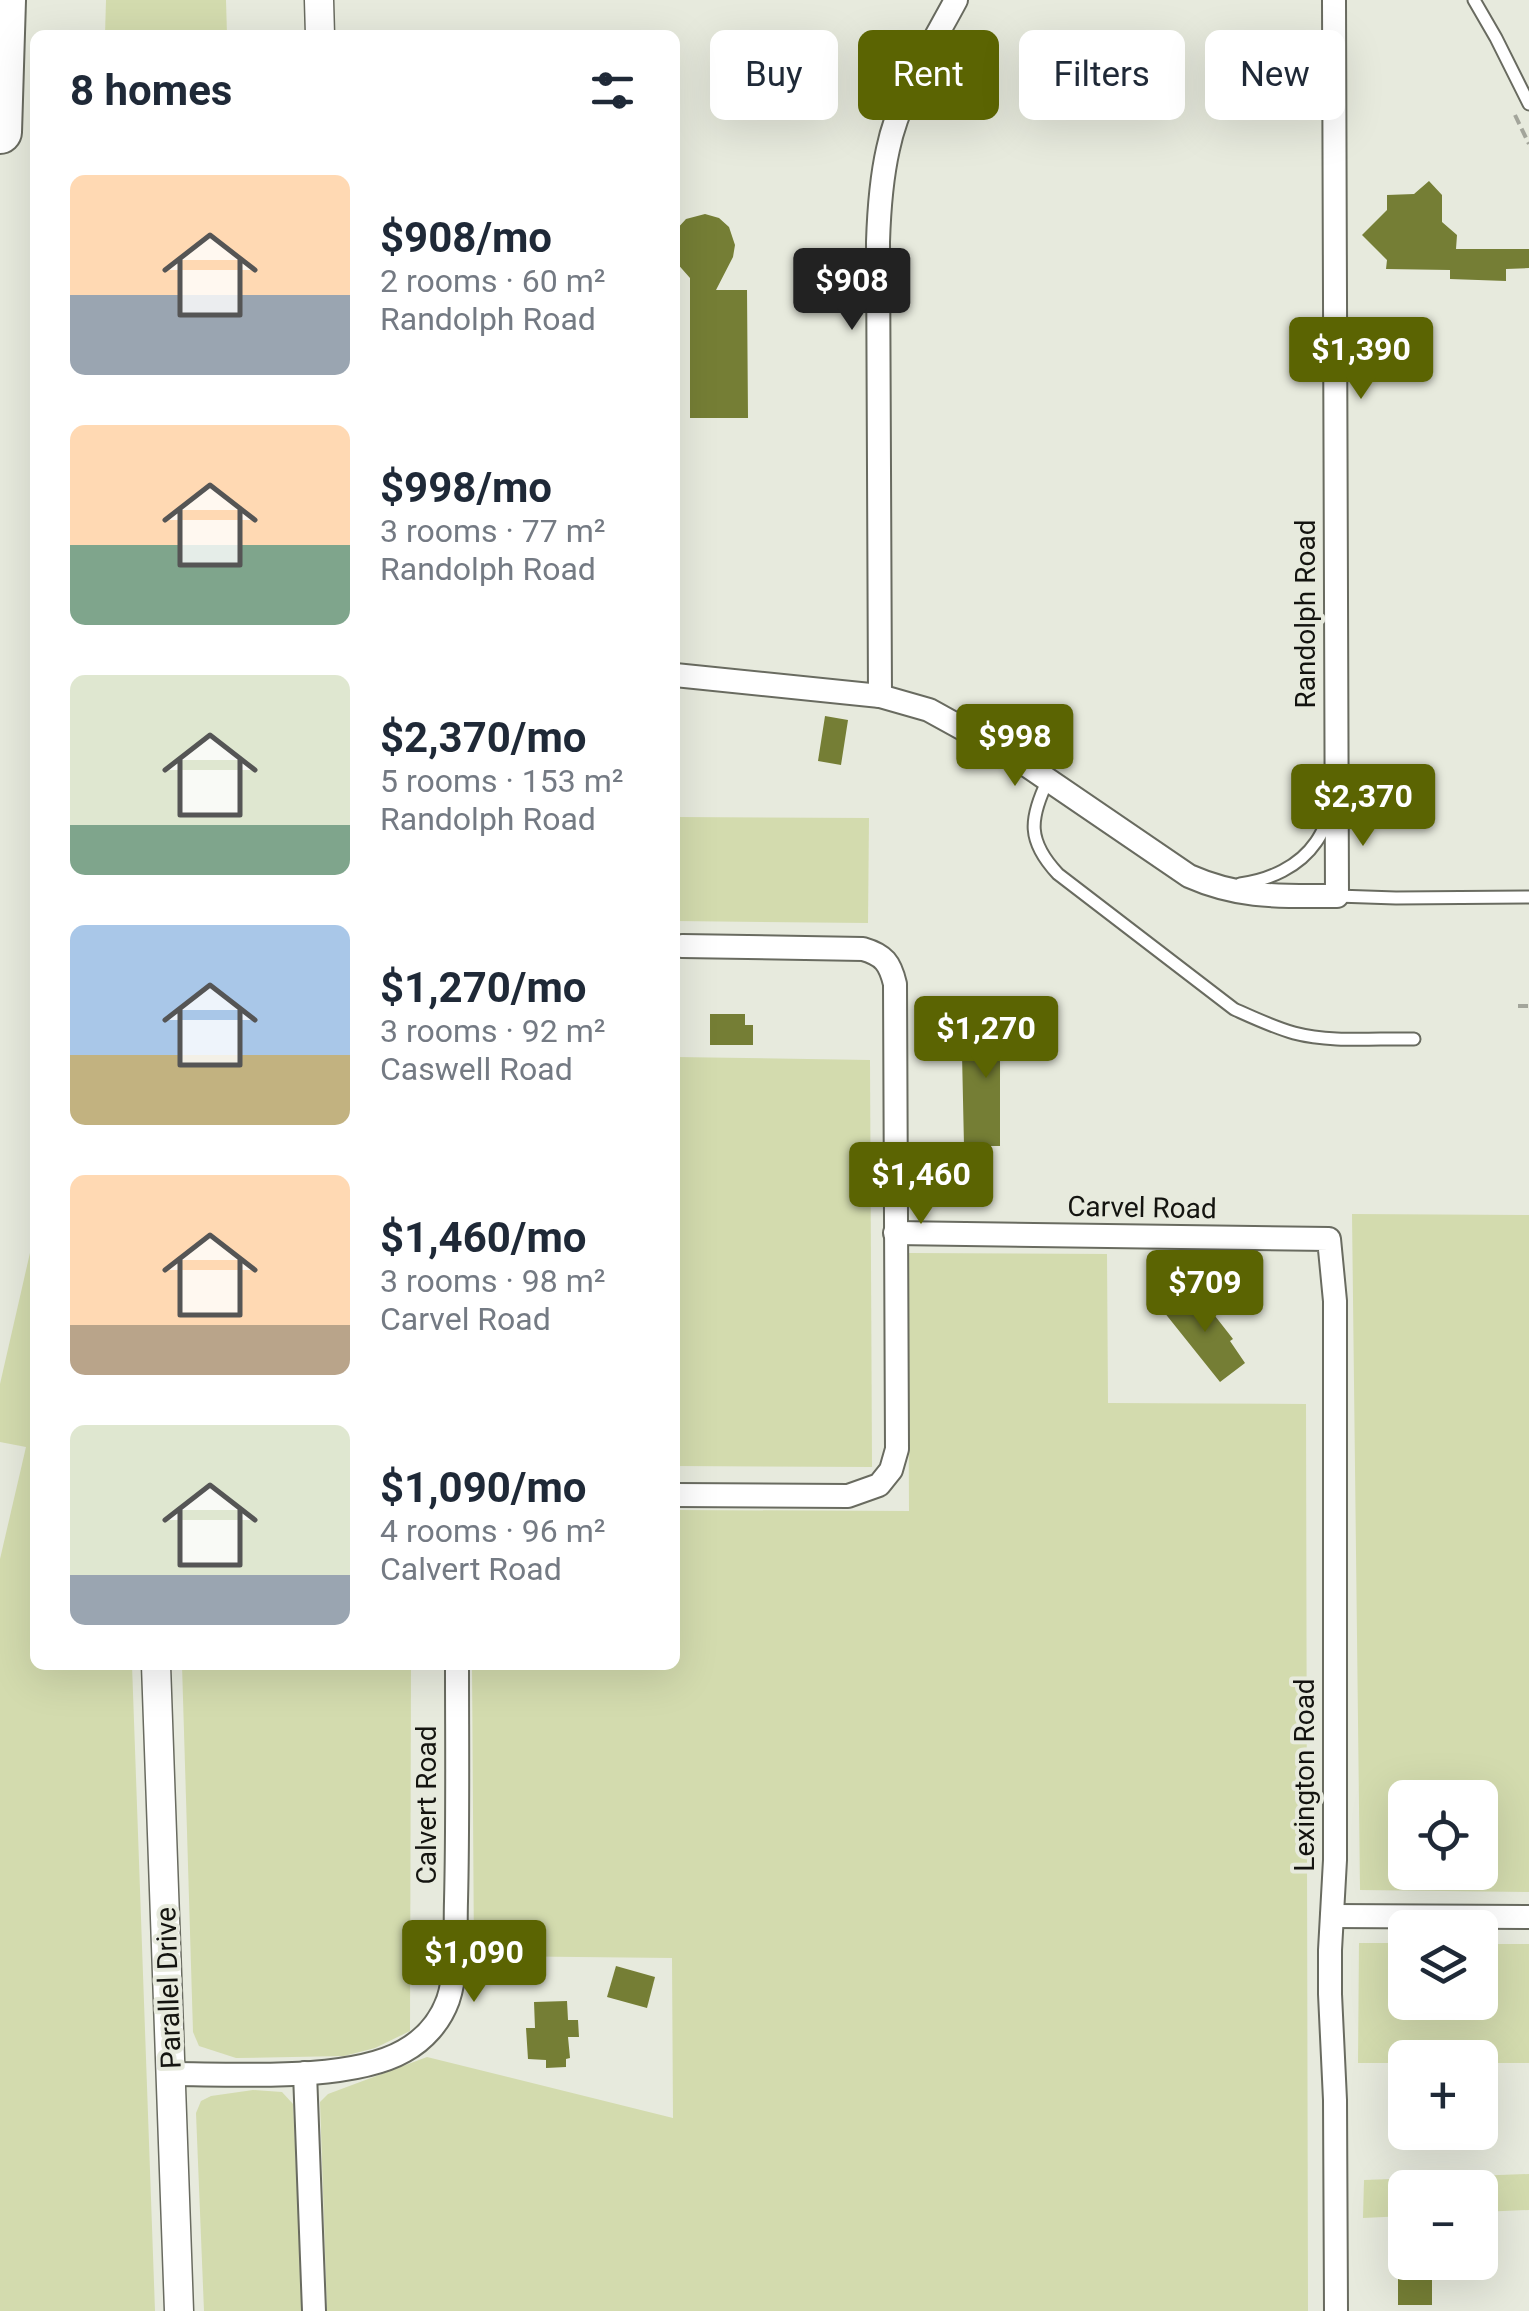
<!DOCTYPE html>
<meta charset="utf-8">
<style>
:root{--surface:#fff;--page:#f6f6f7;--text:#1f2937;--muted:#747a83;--accent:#5b6402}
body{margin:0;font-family:Roboto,sans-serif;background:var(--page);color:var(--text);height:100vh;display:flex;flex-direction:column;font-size:38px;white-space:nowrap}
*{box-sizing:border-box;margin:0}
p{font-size:32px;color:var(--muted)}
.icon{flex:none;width:55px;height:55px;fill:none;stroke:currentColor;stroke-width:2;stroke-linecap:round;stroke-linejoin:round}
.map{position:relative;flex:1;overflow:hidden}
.panel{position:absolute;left:30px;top:30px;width:650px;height:1640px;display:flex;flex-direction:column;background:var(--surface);border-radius:15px;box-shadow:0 10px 40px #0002}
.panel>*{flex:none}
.hud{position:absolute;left:710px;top:30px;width:668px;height:90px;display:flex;gap:20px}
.fabs{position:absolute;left:1388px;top:1780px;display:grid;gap:20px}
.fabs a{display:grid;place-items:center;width:110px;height:110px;border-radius:15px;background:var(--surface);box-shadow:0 10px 40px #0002;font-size:50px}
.price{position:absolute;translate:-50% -85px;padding:0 22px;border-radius:10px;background:var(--accent);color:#fff;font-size:32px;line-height:65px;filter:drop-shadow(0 2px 5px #0008)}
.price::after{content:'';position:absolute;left:50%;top:60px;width:30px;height:22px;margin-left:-15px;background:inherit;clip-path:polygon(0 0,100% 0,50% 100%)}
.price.selected{background:#222;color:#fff}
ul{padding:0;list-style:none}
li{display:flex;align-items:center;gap:30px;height:250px;padding:0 40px}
li span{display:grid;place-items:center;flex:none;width:280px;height:200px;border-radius:15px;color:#555}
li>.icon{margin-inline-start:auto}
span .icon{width:120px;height:120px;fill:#fffc;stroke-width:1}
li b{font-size:42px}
h2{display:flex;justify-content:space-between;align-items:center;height:120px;padding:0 40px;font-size:42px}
.tag{padding:0 35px;border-radius:15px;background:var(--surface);box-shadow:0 10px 40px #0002;font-size:35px;line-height:90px}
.tag.selected{background:var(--accent);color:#fff}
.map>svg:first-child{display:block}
.green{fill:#d3dbae;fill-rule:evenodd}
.building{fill:#757e35}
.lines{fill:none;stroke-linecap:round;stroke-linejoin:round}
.service-casing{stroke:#696b60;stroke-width:15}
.minor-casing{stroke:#696b60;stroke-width:26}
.tertiary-casing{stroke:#696b60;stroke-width:31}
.motorway-casing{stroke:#696b60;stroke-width:46}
.path{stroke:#a3a59b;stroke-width:4;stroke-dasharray:10 5;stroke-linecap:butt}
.service{stroke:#fff;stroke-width:11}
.minor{stroke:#fff;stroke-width:22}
.tertiary{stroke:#fff;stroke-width:28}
.motorway{stroke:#fff;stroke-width:42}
.labels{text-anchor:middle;stroke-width:8;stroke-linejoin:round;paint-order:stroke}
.street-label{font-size:28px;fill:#141410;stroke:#e7eadd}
</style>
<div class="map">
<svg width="1529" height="2311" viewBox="0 0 1529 2311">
<rect width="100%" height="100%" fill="#e7eadd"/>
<g class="green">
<path d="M106,0H226L227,35H105Z"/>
<path d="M675,817L869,818L868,923L675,921Z"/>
<path d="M675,1057L870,1060L872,1467L675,1466Z"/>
<path d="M1352,1214L1529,1215V1892L1360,1890ZM1405,1798H1480V1872H1405Z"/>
<path d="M35,1231V1665H132L155,2311H0V1559L26,1447L0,1442V1384Z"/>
<path d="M908,1253L1107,1254L1108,1403L1306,1404L1308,2311H327L320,2102L328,2094L427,2057L673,2118L672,1958L474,1956L472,1665H675V1510L909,1511Z"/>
<path d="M182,1665H411L410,2031L375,2048L344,2056L236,2058L199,2046L193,2032Z"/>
<path d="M1359,1943H1405V2002H1480V1944H1529V2063H1480V2058H1405V2063H1358Z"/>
<path d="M253,2090L282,2092L293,2104L303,2311H204L196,2113L201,2101L211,2096Z"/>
<path d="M1529,2174V2210L1480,2212V2188H1405V2216L1363,2218L1364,2180Z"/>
</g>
<g class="building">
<path d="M1429,181L1442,195V222L1457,235L1456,249H1529V268L1506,269V281L1450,279V270L1386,269L1387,260L1362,235L1387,210V195L1414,194Z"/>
<path d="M705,214L719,218L729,227L735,245L733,257L716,290H747L748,418H690V278L675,261V231L686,219Z"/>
<path d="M825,716L848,720L841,765L818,761Z"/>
<path d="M710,1014H745V1025H753V1045H710Z"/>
<path d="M995,1020H1022L1021,1058H1000V1146H964L962,1054H957V1037H994Z"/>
<path d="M1194,1289L1233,1339L1230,1341L1245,1363L1220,1382L1164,1312Z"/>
<path d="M616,1966L655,1977L647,2008L607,1997Z"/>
<path d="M567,2001L568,2020H578L579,2037H568L570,2058L566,2059V2067L546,2068V2060L528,2059L526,2028H535L534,2002Z"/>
<path d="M1398,2262H1440V2279H1432V2305H1398Z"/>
</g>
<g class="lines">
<g class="service-casing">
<g id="service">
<path d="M1474,0L1496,38L1529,104"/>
<path d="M1048,780C1029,819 1027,841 1058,874L1234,1009C1254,1018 1273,1027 1294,1033C1332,1043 1376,1038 1414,1039"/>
<path d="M1240,884C1269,880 1299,867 1316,842C1322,834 1326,823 1331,814"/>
<path d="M1337,896L1396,898L1529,897"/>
</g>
</g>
<g class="minor-casing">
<g id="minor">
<path d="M675,675L880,696L929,710L1016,758L1189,876C1241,899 1282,896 1337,896L1334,0"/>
<path d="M880,696L878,242C879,210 881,180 888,149C899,96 931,47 956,0"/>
<path d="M895,1233L1329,1239L1335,1301V1860L1330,1950V1994L1335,2100L1336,2311"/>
<path d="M675,1495L848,1496L879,1485L891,1470L897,1449L895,984C890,963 884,955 863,949L682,946"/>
<path d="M1332,1916L1529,1917"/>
<path d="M305,2073L314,2311"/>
<path d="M171,2074C234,2074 350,2082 404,2051C424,2040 440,2022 448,2000C458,1970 455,1933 456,1901C458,1823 457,1744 457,1665"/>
</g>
</g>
<g class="tertiary-casing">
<g id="tertiary">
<path d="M319,0L320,35"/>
<path d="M156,1665L179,2311"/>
</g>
</g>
<g class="motorway-casing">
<path id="motorway" d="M0,132L4,0"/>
</g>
<g class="path">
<path d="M1515,115L1529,144"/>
<path d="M1518,1006H1529"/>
</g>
<use href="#service" class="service"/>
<use href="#minor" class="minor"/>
<use href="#tertiary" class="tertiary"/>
<use href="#motorway" class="motorway"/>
</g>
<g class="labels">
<g class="street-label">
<text transform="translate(1305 614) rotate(-90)" y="10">Randolph Road</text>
<text transform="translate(1142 1207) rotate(1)" y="10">Carvel Road</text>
<text transform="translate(1304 1775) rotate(-90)" y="10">Lexington Road</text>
<text transform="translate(426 1805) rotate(-90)" y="10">Calvert Road</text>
<text transform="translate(168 1988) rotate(-92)" y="10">Parallel Drive</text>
</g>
</g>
</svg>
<div class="fabs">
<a><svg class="icon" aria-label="locate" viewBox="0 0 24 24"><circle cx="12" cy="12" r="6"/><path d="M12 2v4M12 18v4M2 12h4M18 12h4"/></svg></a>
<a><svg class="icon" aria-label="layers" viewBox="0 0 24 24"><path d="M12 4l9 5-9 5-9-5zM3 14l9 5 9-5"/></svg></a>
<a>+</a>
<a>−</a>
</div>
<b class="price selected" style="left:852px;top:333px">$908</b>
<b class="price" style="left:1361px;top:402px">$1,390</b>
<b class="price" style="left:1015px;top:789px">$998</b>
<b class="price" style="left:1363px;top:849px">$2,370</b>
<b class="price" style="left:986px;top:1081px">$1,270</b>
<b class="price" style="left:921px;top:1227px">$1,460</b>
<b class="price" style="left:1205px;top:1335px">$709</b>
<b class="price" style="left:474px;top:2005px">$1,090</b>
<div class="hud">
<a class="tag">Buy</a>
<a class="tag selected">Rent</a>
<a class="tag">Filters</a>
<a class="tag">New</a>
</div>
<section class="panel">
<h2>8 homes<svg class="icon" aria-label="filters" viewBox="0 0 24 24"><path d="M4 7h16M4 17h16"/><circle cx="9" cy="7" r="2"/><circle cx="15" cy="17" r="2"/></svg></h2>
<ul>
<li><span style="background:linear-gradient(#ffd9b3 60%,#9aa5b1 0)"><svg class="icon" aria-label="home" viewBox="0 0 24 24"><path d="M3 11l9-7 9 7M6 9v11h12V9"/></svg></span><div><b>$908/mo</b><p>2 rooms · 60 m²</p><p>Randolph Road</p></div></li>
<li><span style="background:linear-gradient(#ffd9b3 60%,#7fa58c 0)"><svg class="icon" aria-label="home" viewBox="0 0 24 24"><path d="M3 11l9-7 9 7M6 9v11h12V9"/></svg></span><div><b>$998/mo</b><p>3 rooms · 77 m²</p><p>Randolph Road</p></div></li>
<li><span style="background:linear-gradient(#dfe7d0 75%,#7fa58c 0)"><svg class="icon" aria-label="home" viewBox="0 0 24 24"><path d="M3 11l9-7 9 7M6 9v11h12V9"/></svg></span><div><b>$2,370/mo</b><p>5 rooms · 153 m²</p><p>Randolph Road</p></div></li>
<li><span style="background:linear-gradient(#a9c7e8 65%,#c2b280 0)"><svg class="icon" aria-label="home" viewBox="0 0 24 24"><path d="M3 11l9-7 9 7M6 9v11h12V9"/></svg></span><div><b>$1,270/mo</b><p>3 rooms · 92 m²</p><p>Caswell Road</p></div></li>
<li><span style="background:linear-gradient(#ffd9b3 75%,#b9a48a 0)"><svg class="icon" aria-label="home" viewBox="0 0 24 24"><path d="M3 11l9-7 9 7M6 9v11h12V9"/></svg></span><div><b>$1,460/mo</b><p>3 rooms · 98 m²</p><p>Carvel Road</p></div></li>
<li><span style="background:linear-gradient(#dfe7d0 75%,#9aa5b1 0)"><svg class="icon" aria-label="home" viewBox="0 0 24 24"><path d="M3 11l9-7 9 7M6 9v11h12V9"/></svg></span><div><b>$1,090/mo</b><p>4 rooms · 96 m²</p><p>Calvert Road</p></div></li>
</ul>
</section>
</div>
